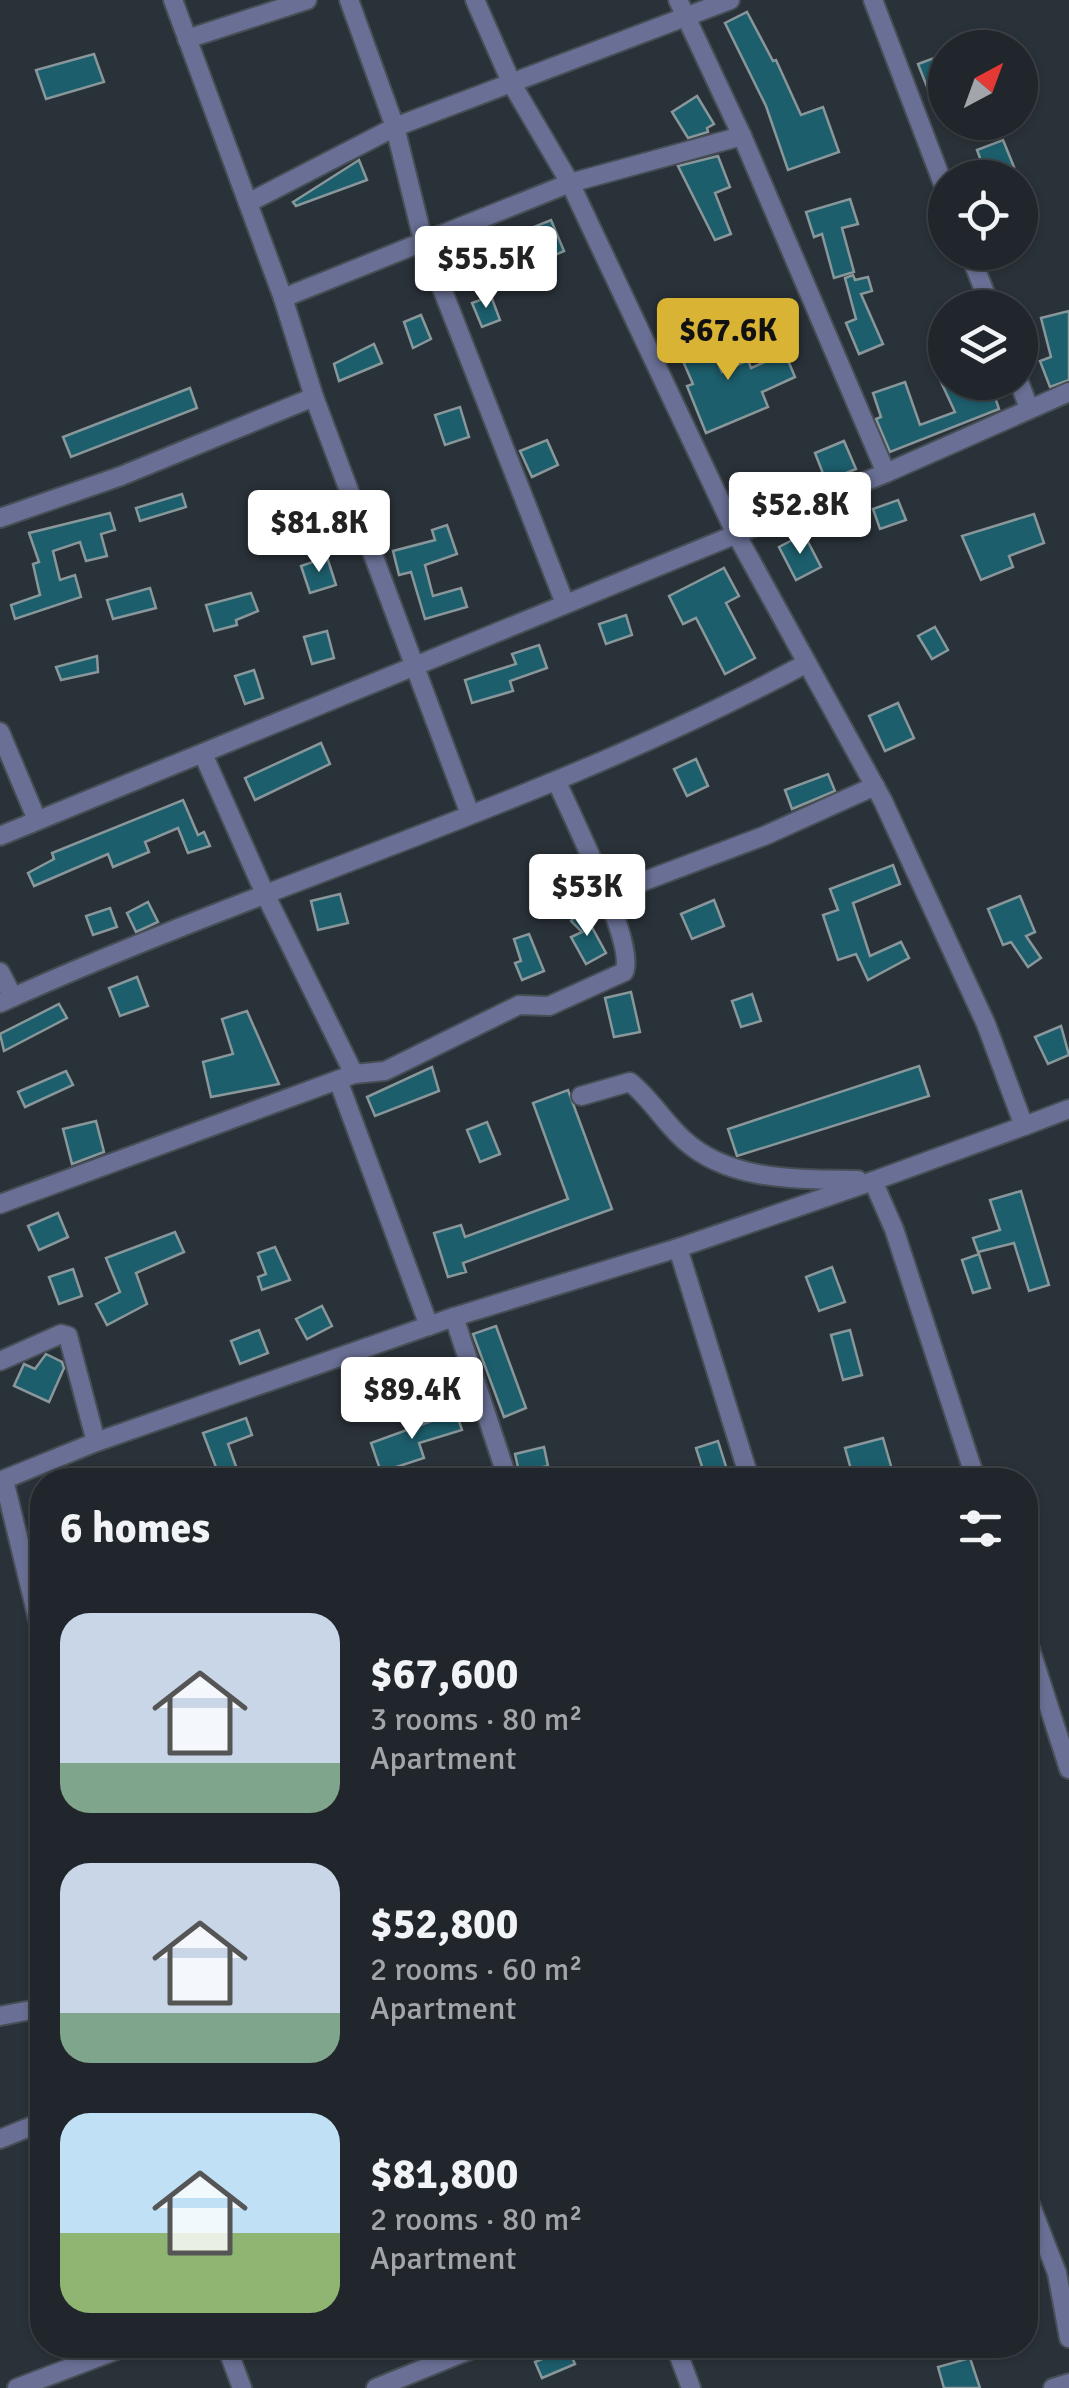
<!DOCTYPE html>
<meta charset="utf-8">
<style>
:root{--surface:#20262b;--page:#2d3237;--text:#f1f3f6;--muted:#a2a5a9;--line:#3d4347;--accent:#d9b334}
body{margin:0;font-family:Signika,sans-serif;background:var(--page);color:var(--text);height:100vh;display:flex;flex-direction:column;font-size:38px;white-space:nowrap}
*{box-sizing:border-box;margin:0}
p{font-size:32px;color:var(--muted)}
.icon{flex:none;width:55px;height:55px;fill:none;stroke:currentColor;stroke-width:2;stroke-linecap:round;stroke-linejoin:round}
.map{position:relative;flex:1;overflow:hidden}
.side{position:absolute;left:30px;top:1468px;width:1008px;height:890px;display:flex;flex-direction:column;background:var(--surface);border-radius:40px;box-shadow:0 2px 8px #0004,0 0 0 2px var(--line)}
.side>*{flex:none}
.needle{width:65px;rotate:41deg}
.controls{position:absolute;left:928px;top:30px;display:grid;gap:20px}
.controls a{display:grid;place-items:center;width:110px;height:110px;border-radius:50%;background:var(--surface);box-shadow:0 2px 8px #0004,0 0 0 2px var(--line);font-size:50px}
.price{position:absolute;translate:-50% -85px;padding:0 22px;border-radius:10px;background:#fff;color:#222;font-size:32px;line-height:65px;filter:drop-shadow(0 2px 5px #0008)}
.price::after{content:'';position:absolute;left:50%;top:60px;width:30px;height:22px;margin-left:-15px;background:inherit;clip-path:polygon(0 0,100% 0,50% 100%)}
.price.selected{background:var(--accent);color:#111}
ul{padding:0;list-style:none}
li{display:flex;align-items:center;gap:30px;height:250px;padding:0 30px}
li span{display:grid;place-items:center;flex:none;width:280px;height:200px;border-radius:30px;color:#555}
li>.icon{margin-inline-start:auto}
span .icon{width:120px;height:120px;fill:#fffc;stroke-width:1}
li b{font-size:42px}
h2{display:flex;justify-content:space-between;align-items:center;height:120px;padding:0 30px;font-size:42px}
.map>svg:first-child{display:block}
.building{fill:#1d5e6c;stroke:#89979b;stroke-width:2.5}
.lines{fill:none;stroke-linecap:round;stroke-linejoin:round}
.minor-casing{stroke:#474e55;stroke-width:22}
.minor{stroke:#6a7095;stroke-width:18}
</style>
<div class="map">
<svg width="1069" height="2388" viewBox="0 0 1069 2388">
<rect width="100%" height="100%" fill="#2a3239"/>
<g class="building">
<path d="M747,12L773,61L776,60L801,115L823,107L839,152L788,170L766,106L725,23Z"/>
<path d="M94,54L104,82L46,99L36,70Z"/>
<path d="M945,54V92L931,97L918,64Z"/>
<path d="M697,96L714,124L707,128L708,132L688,138L672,112Z"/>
<path d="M1003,140L1014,167L987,177L977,150Z"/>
<path d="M718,156L730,187L715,193L731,234L715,240L678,166Z"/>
<path d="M359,160L367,180L296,206L293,202Z"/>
<path d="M850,199L858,224L842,228L854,272L834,278L822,234L814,237L806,212Z"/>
<path d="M551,220L564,251L537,263L524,231Z"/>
<path d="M853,275L855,280L868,277L872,291L861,294L883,344L859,354L846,323L856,319L845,278Z"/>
<path d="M491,296L500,320L482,327L472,303Z"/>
<path d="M1069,311V380L1050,387L1040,361L1051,357L1041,318Z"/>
<path d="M421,315L431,339L413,348L404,322Z"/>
<path d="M704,331L722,372L748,360L751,368L785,353L795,377L762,392L768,407L706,433L687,386L693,384L675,343Z"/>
<path d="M374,344L382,363L339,381L334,364Z"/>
<path d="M905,382L920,425L955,412L941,382H980L988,400L995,397L999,409L890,452L876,419L881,417L873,393Z"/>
<path d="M190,388L197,408L71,457L63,437Z"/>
<path d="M460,407L469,437L445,445L435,415Z"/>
<path d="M547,440L558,465L532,477L520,451Z"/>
<path d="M844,441L856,469L826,481L815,453Z"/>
<path d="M182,494L186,507L140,521L136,508Z"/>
<path d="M898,500L906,520L880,529L873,509Z"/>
<path d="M110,513L115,530L101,534L107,556L86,561L80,542L53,551L60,580L75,575L81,597L15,619L11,605L40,595L33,564L39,562L29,533Z"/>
<path d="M1034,514L1044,543L1009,556L1013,567L981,580L962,536Z"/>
<path d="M447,525L457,554L425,565L433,596L461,588L467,607L425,619L411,572L399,575L393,551L435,540L432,530Z"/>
<path d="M804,534L821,567L796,580L779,547Z"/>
<path d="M327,557L336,585L310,593L301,566Z"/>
<path d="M724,568L739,596L726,603L755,658L725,674L696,618L683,624L669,596Z"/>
<path d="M150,588L156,608L113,619L107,600Z"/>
<path d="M251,593L258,611L236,620L237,625L214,631L206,605Z"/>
<path d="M626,615L632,635L606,644L599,624Z"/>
<path d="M935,627L948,650L932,659L918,636Z"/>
<path d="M327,631L334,658L312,664L304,637Z"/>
<path d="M539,645L547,668L510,681L513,691L472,703L465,680L516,664L512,654Z"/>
<path d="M97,656L98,672L61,680L56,667Z"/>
<path d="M254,670L263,698L245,704L235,676Z"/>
<path d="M898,703L914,738L885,751L869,716Z"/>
<path d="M321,743L330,764L255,800L245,778Z"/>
<path d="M696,759L708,786L687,796L674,769Z"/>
<path d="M828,774L835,791L792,809L785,790Z"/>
<path d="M183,800L198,835L204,832L210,846L188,853L178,828L145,842L149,852L113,867L108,854L34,886L28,873L54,859L52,853Z"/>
<path d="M893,865L900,884L853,903L870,956L901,942L909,958L868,980L856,954L838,960L823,915L838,910L830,889Z"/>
<path d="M340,894L348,923L318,930L311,901Z"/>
<path d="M1020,896L1035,932L1026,936L1041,958L1028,967L1011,942L1003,945L988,909Z"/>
<path d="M714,900L724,926L692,939L681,914Z"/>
<path d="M148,902L158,922L136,932L127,913Z"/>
<path d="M110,908L117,927L93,935L86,916Z"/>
<path d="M582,909L606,953L586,964L571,937L582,932L571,921Z"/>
<path d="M529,934L544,971L522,980L515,963L521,961L514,939Z"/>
<path d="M137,977L148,1006L120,1016L109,988Z"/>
<path d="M631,992L640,1032L614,1037L605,998Z"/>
<path d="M752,994L761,1021L741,1027L732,1001Z"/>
<path d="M59,1004L67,1018L4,1051L0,1034Z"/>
<path d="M247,1011L279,1084L211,1097L203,1062L233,1054L222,1019Z"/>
<path d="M1061,1026L1069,1055L1048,1064L1035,1037Z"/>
<path d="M919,1066L929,1096L737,1156L728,1129Z"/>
<path d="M432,1067L439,1091L375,1116L367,1097Z"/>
<path d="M66,1071L73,1085L25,1107L18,1092Z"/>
<path d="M568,1090L612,1209L463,1263L466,1272L448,1277L434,1233L461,1225L465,1237L568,1199L533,1103Z"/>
<path d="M96,1121L104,1152L72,1164L63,1129Z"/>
<path d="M487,1122L500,1154L480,1162L467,1130Z"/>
<path d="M1021,1191L1049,1285L1029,1291L1014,1243L978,1252L973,1238L1000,1230L990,1200Z"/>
<path d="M58,1213L68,1237L39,1250L28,1226Z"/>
<path d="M175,1232L184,1252L136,1273L147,1304L107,1325L96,1304L120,1292L106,1258Z"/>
<path d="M275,1247L290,1280L262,1290L258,1277L266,1274L258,1253Z"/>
<path d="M979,1254L990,1288L973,1293L962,1260Z"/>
<path d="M832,1267L845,1302L819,1311L806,1277Z"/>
<path d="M73,1269L82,1296L59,1304L49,1277Z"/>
<path d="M322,1306L332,1326L307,1339L296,1319Z"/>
<path d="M496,1326L526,1408L504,1417L473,1334Z"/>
<path d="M259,1330L268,1353L240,1364L231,1341Z"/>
<path d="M850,1330L862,1375L843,1380L831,1335Z"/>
<path d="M46,1354L62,1362L64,1368L49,1402L14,1386L24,1364L35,1369Z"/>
<path d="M456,1412L462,1430L419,1443L424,1458L381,1472L371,1443Z"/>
<path d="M246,1418L252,1435L228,1444L238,1472L220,1478L203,1433Z"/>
<path d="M883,1438L895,1480H854L845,1448Z"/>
<path d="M718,1441L728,1473L706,1479L696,1448Z"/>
<path d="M544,1447L548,1466L519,1472L515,1454Z"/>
<path d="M568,2348L575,2364L542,2378L535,2362Z"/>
<path d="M970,2358L980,2388H944L938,2367Z"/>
</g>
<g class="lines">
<g class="minor-casing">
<g id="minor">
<path d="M173,0L283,298L314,397L470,814"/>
<path d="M349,0L395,127L423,240L564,601"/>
<path d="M475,0L512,84L570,183L735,532L883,801L986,1024L1024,1126L873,1181L894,1229L976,1480"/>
<path d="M678,0L742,136L886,473"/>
<path d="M873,0L945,189"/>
<path d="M187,39L307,0"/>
<path d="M248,203L395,127L730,0"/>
<path d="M969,252L991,308"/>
<path d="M283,298L570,183L742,136"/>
<path d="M1019,382L1029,408"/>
<path d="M0,518L121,476L314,397"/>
<path d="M0,732L37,820"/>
<path d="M0,836L886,473L1069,392"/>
<path d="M607,895L764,836L875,786"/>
<path d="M0,972L13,997"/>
<path d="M0,1003C266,883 549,802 807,663"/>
<path d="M354,1074L385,1071L519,1005L549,1006L624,972C637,945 571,815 557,782"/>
<path d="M338,1080L429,1326"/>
<path d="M581,1096L630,1082C651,1099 664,1122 684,1140C730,1182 799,1179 858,1180"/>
<path d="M1024,1126L1069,1109"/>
<path d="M0,1204L354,1074L266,896L203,754"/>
<path d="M678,1248L750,1480"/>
<path d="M454,1317L508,1480"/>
<path d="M0,1361L61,1334L68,1336L96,1442"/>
<path d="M4,1480L42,1636"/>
<path d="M0,1481L96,1442L454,1317L678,1248L873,1181"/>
<path d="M1025,1633L1069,1769"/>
<path d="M0,2016L42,2008"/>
<path d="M0,2139L42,2122"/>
<path d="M1025,2191L1057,2273L1069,2338"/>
<path d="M226,2345L242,2388"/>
<path d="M675,2345L691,2388"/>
<path d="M17,2388L130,2345"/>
<path d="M376,2388L482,2345"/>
<path d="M1053,2388L1069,2383"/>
</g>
</g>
<use href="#minor" class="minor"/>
</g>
</svg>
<div class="controls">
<a><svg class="needle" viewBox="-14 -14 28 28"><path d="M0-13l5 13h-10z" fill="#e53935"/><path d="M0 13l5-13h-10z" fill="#a2a5a9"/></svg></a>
<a><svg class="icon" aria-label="locate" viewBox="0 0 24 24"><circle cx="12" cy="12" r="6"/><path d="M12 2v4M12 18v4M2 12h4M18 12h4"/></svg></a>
<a><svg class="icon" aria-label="layers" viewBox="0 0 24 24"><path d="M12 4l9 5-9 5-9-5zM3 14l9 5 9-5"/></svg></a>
</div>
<b class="price" style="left:486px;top:311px">$55.5K</b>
<b class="price selected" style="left:728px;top:383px">$67.6K</b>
<b class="price" style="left:800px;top:557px">$52.8K</b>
<b class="price" style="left:319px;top:575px">$81.8K</b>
<b class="price" style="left:587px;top:939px">$53K</b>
<b class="price" style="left:412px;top:1442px">$89.4K</b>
<section class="side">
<h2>6 homes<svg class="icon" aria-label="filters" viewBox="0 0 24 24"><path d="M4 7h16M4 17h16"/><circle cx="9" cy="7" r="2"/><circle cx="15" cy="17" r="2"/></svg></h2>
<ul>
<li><span style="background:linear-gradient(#c9d6e8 75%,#7fa58c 0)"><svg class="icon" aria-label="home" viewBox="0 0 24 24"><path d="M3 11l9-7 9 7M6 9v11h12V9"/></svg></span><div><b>$67,600</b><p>3 rooms · 80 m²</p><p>Apartment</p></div></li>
<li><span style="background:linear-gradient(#c9d6e8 75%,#7fa58c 0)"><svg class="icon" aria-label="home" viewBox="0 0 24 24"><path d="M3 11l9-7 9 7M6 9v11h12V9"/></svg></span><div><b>$52,800</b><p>2 rooms · 60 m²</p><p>Apartment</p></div></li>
<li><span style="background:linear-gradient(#bfe0f5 60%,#8fb573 0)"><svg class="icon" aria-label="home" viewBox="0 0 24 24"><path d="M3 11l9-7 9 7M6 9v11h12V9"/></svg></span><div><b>$81,800</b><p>2 rooms · 80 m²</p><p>Apartment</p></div></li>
</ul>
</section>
</div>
